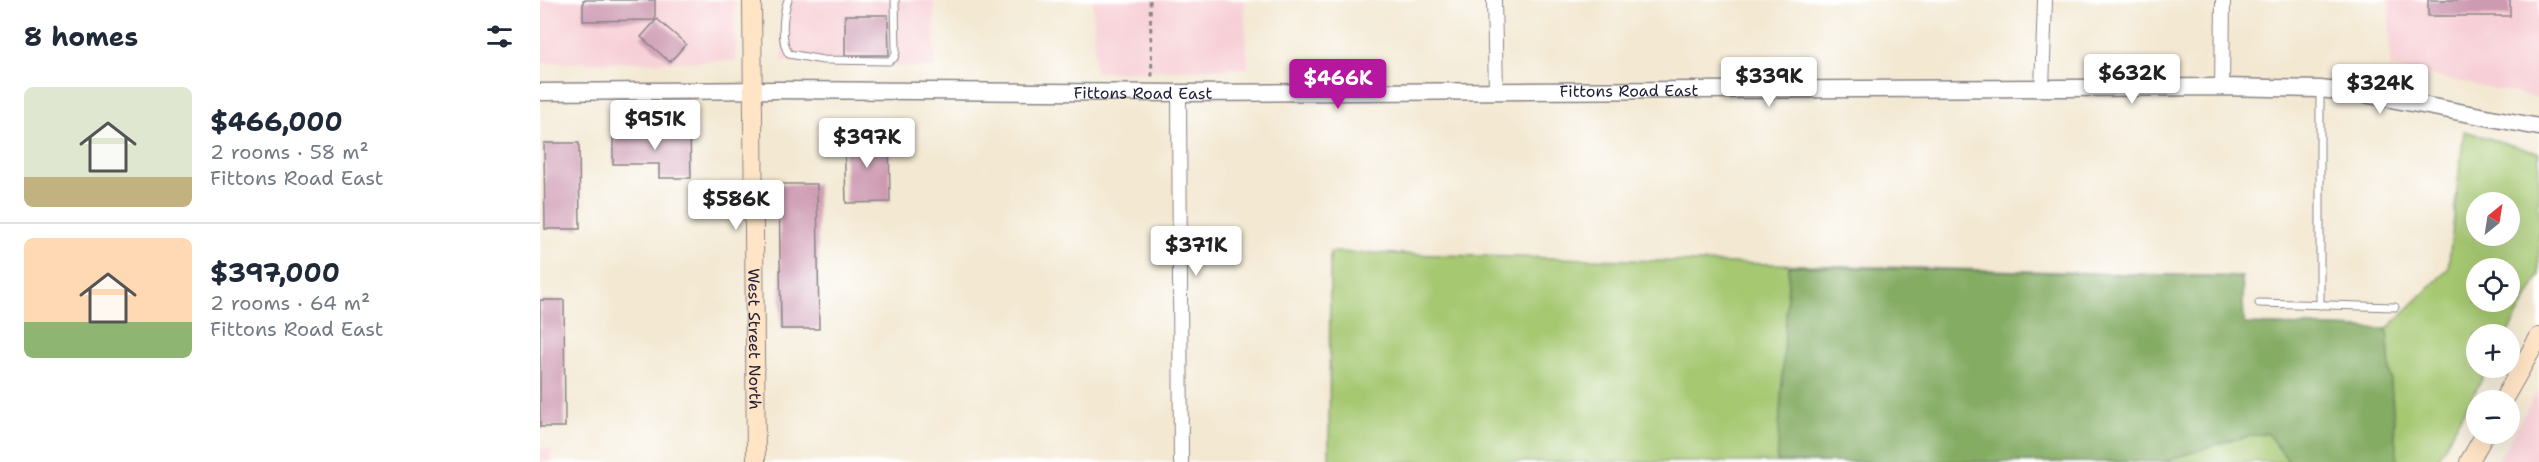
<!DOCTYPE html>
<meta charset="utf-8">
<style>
:root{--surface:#fff;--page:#f6f6f7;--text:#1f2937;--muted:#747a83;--line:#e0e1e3;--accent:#b5179e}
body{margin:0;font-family:"Shantell Sans",sans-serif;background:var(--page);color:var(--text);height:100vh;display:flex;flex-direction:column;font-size:22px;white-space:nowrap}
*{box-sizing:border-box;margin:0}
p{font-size:20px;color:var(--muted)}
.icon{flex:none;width:33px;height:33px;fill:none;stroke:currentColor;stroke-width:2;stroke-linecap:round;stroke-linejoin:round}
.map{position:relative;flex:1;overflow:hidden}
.drawer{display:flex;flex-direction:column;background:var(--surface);width:540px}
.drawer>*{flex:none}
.needle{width:39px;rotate:30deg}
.buttons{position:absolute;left:1926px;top:192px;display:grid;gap:12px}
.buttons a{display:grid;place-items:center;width:54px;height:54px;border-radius:50%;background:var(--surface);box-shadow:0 6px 24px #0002;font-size:30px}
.price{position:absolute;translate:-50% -51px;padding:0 14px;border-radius:6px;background:#fff;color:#222;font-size:20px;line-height:39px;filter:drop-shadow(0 2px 3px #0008)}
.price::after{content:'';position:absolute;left:50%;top:36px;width:18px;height:14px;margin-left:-9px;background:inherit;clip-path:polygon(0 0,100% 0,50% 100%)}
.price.current{background:var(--accent);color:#fff}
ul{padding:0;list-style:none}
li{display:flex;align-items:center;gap:18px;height:150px;padding:0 24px}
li+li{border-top:2px solid var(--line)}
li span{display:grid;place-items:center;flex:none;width:168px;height:120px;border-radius:9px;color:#555}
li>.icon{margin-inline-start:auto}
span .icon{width:72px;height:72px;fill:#fffc;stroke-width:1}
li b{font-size:26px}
h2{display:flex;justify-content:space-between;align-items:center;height:72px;padding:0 24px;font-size:26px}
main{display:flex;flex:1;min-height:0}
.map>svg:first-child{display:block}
.built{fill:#f7cfd5}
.green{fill:#a6c871;stroke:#647556;stroke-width:1.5;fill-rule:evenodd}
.forest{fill:#84ac63;stroke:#53674f;stroke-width:1.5}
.building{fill:#cd9ab1}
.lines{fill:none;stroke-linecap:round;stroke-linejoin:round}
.service-casing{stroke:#8a8586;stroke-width:9}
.minor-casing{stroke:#8a8586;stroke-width:16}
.tertiary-casing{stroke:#8a8586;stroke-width:19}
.secondary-casing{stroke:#8a8586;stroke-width:20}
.path{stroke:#8a8586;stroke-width:3;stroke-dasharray:4.5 4.5;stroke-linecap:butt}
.service{stroke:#fff;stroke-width:7}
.minor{stroke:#fff;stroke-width:14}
.tertiary{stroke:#fff;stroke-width:16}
.secondary{stroke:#ffe4c6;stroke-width:18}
.labels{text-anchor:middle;stroke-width:6;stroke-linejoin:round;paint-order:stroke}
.street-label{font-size:16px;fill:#22223b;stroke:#fff}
</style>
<main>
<section class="drawer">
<h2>8 homes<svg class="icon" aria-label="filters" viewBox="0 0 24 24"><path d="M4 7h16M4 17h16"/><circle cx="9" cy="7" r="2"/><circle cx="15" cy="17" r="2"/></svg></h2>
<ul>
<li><span style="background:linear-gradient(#dfe7d0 75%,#c2b280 0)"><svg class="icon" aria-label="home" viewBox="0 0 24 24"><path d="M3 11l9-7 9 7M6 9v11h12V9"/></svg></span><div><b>$466,000</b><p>2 rooms · 58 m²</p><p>Fittons Road East</p></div></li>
<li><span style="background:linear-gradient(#ffd9b3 70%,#8fb573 0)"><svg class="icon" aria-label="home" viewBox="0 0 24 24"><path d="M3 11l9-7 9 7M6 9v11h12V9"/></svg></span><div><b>$397,000</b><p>2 rooms · 64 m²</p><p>Fittons Road East</p></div></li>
</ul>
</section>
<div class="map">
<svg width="1999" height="462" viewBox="0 0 1999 462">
<rect width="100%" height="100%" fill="#fff"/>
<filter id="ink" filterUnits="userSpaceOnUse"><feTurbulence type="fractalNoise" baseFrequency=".0167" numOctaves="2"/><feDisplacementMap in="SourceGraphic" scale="12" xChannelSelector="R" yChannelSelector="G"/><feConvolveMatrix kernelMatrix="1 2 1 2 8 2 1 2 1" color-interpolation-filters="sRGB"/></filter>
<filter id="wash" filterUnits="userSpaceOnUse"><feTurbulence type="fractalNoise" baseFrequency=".008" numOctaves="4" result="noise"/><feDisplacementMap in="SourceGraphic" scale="24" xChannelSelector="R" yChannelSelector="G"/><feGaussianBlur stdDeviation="1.35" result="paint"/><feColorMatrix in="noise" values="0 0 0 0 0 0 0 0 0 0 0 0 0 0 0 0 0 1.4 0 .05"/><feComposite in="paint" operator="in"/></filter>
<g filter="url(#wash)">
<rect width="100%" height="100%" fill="#f3e8d1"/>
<g class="built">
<path d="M0,0H194L196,61L0,63Z"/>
<path d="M241,0H394L395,68L242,62Z"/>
<path d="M553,0H704L708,68L555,72Z"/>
<path d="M1849,0H1999V98L1850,67Z"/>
<path d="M1999,388V462H1957Z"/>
<rect x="0" y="449" width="12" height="13"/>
</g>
<path class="green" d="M1924,131L1999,153V276L1967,334H1936V368H1948L1896,462H789L790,252L1702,277L1704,324L1847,329L1908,269ZM1936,202H1970V236H1936ZM1936,268H1970V302H1936Z"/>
<path class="forest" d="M1249,266L1702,277L1704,324L1847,329L1857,462H1749L1727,433L1691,440L1623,462H1237Z"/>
<g id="blocks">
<g class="building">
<path d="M43,0H115V20L43,21Z"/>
<rect x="1888" y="0" width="82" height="16"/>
<path d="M305,15H348L349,55H305Z"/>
<path d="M117,19L146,44L130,62L101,37Z"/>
<path d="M150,130L151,178H119V164H73V131Z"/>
<path d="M349,135L350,202L306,203L304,136Z"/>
<path d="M4,143H39L40,229H5Z"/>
<path d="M239,184H277L279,329H241Z"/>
<path d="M0,300H24L25,427H0Z"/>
</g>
</g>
</g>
<g filter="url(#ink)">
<use href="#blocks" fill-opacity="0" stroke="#8a8586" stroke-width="1.5"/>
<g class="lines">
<g class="service-casing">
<g id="service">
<path d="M248,0C243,13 240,42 249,54L283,60L349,61L354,58L356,52L355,0"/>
<path d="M1780,89V305"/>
<path d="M1719,303L1855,307"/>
</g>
</g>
<g class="minor-casing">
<g id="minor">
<path d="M954,0L956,92"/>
<path d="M1682,87L1683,0"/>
<path d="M1502,89L1505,0"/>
<path d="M639,93L641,462"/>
</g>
</g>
<g class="tertiary-casing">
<g id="tertiary">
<path id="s1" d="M0,92L236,90L639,93L1682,87L1780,89L1824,94L1999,127"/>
</g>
</g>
<g class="secondary-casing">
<g id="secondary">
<path id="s2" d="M212,0L216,462"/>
<path d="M1963,400L1999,337"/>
<path d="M1929,462L1945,434"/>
</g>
</g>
<path class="path" d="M610,0L612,78"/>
<use href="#service" class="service"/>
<use href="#minor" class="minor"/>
<use href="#tertiary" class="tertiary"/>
<use href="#secondary" class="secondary"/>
</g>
</g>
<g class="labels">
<g class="street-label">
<text dy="6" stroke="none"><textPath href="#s1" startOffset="1089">Fittons Road East</textPath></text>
<text dy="6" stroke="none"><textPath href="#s1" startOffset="603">Fittons Road East</textPath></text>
<text dy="6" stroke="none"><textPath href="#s2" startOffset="339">West Street North</textPath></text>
</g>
</g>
</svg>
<div class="buttons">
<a><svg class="needle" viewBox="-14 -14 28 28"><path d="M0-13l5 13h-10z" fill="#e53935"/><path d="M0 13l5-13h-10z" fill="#747a83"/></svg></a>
<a><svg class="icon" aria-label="locate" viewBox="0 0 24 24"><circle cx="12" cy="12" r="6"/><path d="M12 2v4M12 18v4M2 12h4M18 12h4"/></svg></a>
<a>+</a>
<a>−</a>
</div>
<b class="price" style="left:1592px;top:105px">$632K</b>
<b class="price" style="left:1229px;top:108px">$339K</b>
<b class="price current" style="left:798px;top:110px">$466K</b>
<b class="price" style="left:1840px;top:115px">$324K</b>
<b class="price" style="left:115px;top:151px">$951K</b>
<b class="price" style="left:327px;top:169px">$397K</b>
<b class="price" style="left:196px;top:231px">$586K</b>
<b class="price" style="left:656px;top:277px">$371K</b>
</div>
</main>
